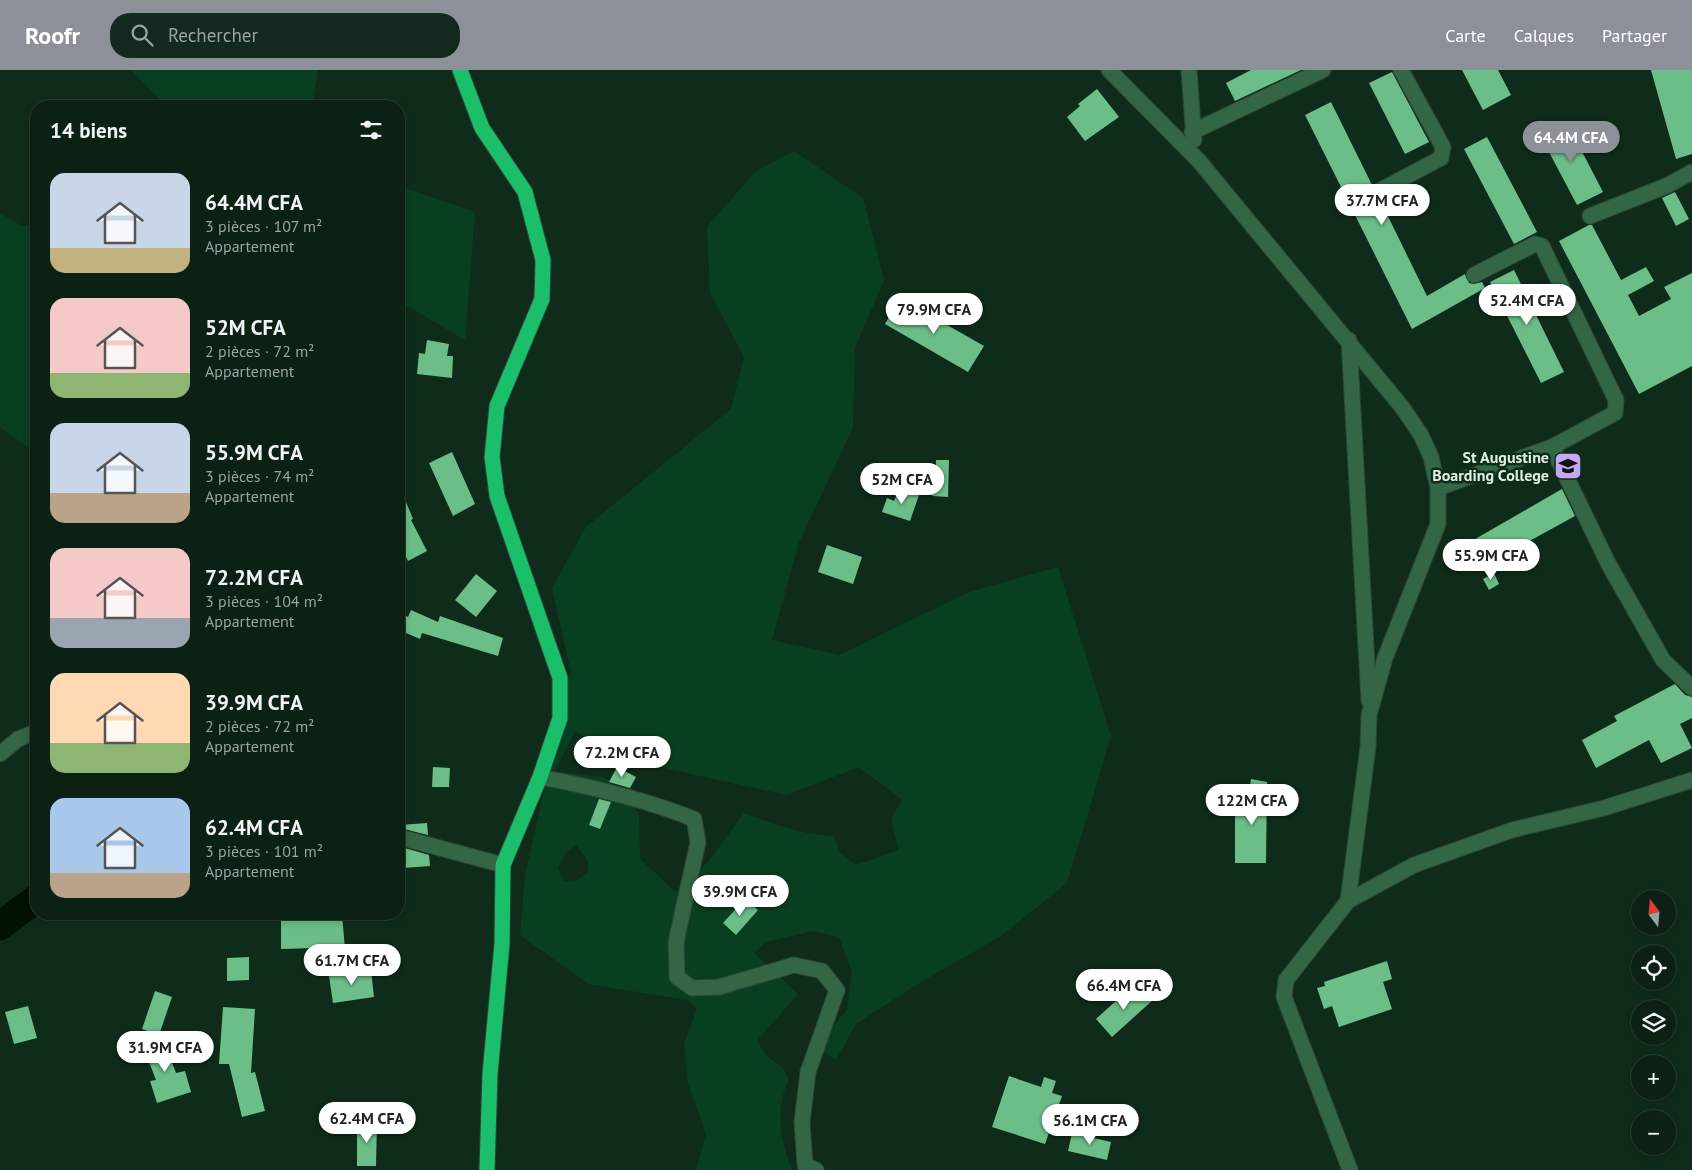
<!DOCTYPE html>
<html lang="fr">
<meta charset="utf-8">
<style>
:root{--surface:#0b2114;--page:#14291d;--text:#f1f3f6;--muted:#9aa3a0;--line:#2b3e34;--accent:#8c9099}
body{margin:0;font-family:"PT Sans",sans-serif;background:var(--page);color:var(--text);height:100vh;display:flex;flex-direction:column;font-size:19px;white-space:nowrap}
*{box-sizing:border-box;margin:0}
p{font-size:16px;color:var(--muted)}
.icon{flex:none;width:28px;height:28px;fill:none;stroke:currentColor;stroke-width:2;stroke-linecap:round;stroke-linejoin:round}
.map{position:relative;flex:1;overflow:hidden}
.drawer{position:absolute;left:30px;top:30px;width:375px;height:820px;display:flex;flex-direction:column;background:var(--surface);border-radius:20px;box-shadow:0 2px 8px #0003,0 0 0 1px var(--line)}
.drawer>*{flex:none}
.needle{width:32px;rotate:344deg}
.buttons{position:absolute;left:1631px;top:820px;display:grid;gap:10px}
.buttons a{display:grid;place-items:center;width:45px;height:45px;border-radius:50%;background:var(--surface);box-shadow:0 2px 8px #0003,0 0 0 1px var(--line);font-size:25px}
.price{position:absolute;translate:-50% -42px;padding:0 11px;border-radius:18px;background:#fff;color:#222;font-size:16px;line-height:32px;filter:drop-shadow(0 1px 2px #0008)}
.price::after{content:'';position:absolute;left:50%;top:30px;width:15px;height:11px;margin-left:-8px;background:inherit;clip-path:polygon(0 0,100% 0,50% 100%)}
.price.active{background:var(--accent);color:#fff}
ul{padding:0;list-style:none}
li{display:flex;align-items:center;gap:15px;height:125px;padding:0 20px}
li span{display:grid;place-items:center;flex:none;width:140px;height:100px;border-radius:15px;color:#555}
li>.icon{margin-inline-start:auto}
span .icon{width:60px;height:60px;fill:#fffc;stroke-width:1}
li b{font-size:21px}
h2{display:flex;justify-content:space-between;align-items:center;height:60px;padding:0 20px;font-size:21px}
header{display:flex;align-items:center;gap:30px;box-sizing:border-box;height:70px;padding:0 25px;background:var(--accent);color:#fff}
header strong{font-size:24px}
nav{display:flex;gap:28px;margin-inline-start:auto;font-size:18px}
.search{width:350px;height:45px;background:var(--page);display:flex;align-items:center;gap:12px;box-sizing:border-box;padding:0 18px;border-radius:20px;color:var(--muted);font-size:19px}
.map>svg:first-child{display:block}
.green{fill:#093f21;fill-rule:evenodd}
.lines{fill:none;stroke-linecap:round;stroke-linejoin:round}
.river{stroke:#001204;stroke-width:29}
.building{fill:#6cbe88}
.minor-casing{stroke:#2c4736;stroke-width:17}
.highway-casing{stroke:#2c4736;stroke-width:17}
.minor{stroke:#326644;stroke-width:15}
.highway{stroke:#1bbe6b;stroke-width:15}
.labels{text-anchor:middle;stroke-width:5;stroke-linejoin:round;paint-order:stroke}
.poi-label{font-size:16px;font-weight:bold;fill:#deefe2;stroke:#0f2c1a;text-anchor:end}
</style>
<header>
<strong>Roofr</strong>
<div class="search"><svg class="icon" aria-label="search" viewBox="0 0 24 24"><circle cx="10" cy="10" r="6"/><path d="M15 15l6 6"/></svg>Rechercher</div>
<nav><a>Carte</a><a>Calques</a><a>Partager</a></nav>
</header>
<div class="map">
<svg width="1692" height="1100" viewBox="0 0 1692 1100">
<rect width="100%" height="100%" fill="#0f2c1a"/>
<g class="green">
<path d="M131,0H318L312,36H191L164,33Z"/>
<path d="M794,81L863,128L884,210L855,278L853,358L799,472L772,570L839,585L969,522L1058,497L1111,666L1067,813L1001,866L921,912L856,954L836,990L815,976L847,940L852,902L839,867L813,861L766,872L754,883L798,924L758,969C765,995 781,987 789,1010C774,1039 781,1071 792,1100H696L706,1064L688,1013L684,973L697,939L687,930L588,914L520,865L525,805L571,602L552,518L586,457L731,339L744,287L710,223L707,157L756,101ZM575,661L614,687L787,725L859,697L902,730L891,749L899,780L856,795L840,783L834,766C803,765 773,754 744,743L708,792L676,822L640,789L639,743L606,708L555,701ZM576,775L588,791V802L578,810L564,811L558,798L565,783Z"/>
<path d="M399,116L475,142L465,270L399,231Z"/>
<path d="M0,143L21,156L36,155V383L0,357Z"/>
</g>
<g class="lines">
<path class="river" d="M0,856L36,829"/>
</g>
<g class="building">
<path d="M1251,0H1301L1235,31L1226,13Z"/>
<path d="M1462,0H1498L1511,25L1483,40Z"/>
<path d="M1651,0H1692V84L1676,89Z"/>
<path d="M1392,2L1429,72L1405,84L1369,13Z"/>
<path d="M1097,19L1119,47L1085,71L1067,47L1080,36L1078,34Z"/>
<path d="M1331,32L1372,115L1371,125L1380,130L1427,226L1465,204L1469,213L1474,214L1482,212L1485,218L1412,259L1305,45Z"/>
<path d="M1566,51L1603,122L1577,135L1540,65Z"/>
<path d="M1487,67L1537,162L1514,174L1464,79Z"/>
<path d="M1675,122L1689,149L1676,156L1662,128Z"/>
<path d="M1589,155H1592L1621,210L1646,197L1654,211L1628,225L1639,246L1671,229L1664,217L1692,203V296L1639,324L1559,171Z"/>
<path d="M1514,200L1564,302L1541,313L1490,212Z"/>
<path d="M900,228L984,276L968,302L885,254Z"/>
<path d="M427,270L449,274L447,286H453L452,308L417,304L419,283L425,284Z"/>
<path d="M452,382L475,434L453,446L429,393Z"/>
<path d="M936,390H949L948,427L932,426L933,399L936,400Z"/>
<path d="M399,415L413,449L411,450L427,481L408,491L399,472Z"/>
<path d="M899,419L919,425L910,451L882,442L887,428L894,431Z"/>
<path d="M1562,419L1575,446L1484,496L1470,472Z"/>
<path d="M827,475L862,487L853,514L818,502Z"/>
<path d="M1494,503L1499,514L1489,520L1483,509Z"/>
<path d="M476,504L497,521L476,547L455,530Z"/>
<path d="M411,540L438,552L440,546L503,568L498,586L422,563L420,569L399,560V542L408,547Z"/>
<path d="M1675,614L1685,625L1692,627V648L1680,654L1692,678L1661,693L1649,670L1596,698L1582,670L1617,651L1614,646Z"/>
<path d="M433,697L450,698L449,717H432Z"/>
<path d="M617,697L636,707L630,718L609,712Z"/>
<path d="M1251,709L1267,712L1266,793H1235V731H1248Z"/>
<path d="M599,729L611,732L600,759L589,755Z"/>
<path d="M427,753L428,765L400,758V755Z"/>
<path d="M401,777L429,785L430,796L403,798Z"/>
<path d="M745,829L758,840L736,865L723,853Z"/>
<path d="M281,844H342L345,879L315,882V878L281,879Z"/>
<path d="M249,887V910L227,911V888Z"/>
<path d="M1387,891L1392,909L1383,912L1392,939L1339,957L1332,936L1324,939L1317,918L1325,916L1324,912Z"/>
<path d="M371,900L374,927L333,933L329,906Z"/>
<path d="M1143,917L1154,929L1112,967L1096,949L1127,921L1133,927Z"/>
<path d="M155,921L172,927L159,965L142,959Z"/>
<path d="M28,936L37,968L14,974L5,942Z"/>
<path d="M223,937L255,939L251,1003L255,1002L265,1041L242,1047L229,994H219Z"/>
<path d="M162,967L176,1003L185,1001L191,1022L157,1033L150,1011L156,1010L142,974Z"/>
<path d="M1009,1006L1041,1017L1044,1007L1056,1011L1052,1023L1062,1026L1045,1074L992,1057Z"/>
<path d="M357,1052H377L376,1096H357Z"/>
<path d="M1072,1063L1111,1072L1107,1090L1068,1081Z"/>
</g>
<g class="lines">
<g class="minor-casing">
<g id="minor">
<path d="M1109,0L1199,91L1402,337L1421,365L1431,387L1438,418V454L1385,588L1369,645L1368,677L1348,831L1286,910L1284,927L1350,1100"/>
<path d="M1189,0L1194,70"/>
<path d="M1192,62L1323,0"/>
<path d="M1379,121L1441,88L1443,77L1401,0"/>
<path d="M1590,146L1666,116L1692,102"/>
<path d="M1349,270L1369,631"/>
<path d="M1552,377L1608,493L1663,590L1692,618"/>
<path d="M1438,418L1552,377L1615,343L1616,330L1542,176L1535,174L1474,205"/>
<path d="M0,684L18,669L36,662"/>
<path d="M540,707C593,717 644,729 694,749L698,772L676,872L677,907L692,918L719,917L794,895L822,901L837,920L808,1002L802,1052L805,1095L816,1100"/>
<path d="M399,767L503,795"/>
<path d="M1348,831L1414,795L1512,760L1604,738L1692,710"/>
</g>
</g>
<g class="highway-casing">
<path id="highway" d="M460,0L482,58L525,122L543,190L542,229L497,336L492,387L497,426L560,608V648L540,707L503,795L502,874L490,1004L487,1100"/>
</g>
<use href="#minor" class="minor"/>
<use href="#highway" class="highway"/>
</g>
<defs>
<g id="school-square" transform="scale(1.4375)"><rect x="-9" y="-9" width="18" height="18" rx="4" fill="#c6a6f0" stroke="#0f2c1a"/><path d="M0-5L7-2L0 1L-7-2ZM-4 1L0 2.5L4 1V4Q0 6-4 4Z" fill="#111"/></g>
</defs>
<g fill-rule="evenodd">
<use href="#school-square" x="1568" y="396"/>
</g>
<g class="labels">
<g class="poi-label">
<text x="1549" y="393">St Augustine<tspan x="1549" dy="18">Boarding College</tspan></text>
</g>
</g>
</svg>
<div class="buttons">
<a><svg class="needle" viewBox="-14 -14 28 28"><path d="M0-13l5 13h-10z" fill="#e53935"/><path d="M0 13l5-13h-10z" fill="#9aa3a0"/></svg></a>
<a><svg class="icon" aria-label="locate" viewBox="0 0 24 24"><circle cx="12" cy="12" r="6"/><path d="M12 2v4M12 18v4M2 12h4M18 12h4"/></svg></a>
<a><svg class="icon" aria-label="layers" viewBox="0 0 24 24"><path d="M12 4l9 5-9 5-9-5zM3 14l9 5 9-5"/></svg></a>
<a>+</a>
<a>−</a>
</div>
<b class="price active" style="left:1571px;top:93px">64.4M CFA</b>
<b class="price" style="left:1382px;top:156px">37.7M CFA</b>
<b class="price" style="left:1527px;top:256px">52.4M CFA</b>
<b class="price" style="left:934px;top:265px">79.9M CFA</b>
<b class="price" style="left:902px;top:435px">52M CFA</b>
<b class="price" style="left:1491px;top:511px">55.9M CFA</b>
<b class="price" style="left:622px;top:708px">72.2M CFA</b>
<b class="price" style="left:1252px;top:756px">122M CFA</b>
<b class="price" style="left:740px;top:847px">39.9M CFA</b>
<b class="price" style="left:352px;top:916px">61.7M CFA</b>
<b class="price" style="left:1124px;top:941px">66.4M CFA</b>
<b class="price" style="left:165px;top:1003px">31.9M CFA</b>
<b class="price" style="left:367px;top:1074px">62.4M CFA</b>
<b class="price" style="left:1090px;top:1076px">56.1M CFA</b>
<section class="drawer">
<h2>14 biens<svg class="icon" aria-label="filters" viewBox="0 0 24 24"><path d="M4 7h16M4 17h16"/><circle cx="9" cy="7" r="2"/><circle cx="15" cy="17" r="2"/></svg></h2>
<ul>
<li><span style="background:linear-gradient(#c9d6e8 75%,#c2b280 0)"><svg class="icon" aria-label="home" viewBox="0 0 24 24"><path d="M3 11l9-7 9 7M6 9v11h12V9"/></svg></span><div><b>64.4M CFA</b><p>3 pièces · 107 m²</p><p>Appartement</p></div></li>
<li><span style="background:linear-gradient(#f6c9c9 75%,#8fb573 0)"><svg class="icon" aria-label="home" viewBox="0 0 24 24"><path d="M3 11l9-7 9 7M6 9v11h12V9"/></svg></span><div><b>52M CFA</b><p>2 pièces · 72 m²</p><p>Appartement</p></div></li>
<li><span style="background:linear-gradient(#c9d6e8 70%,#b9a48a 0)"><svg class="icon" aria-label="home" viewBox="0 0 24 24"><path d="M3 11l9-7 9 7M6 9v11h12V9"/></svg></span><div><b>55.9M CFA</b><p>3 pièces · 74 m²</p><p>Appartement</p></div></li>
<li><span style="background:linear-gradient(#f6c9c9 70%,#9aa5b1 0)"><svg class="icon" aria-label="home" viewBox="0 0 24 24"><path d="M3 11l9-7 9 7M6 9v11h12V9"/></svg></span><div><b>72.2M CFA</b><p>3 pièces · 104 m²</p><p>Appartement</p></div></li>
<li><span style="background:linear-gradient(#ffd9b3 70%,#8fb573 0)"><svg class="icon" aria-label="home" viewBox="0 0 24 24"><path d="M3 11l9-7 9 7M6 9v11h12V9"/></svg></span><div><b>39.9M CFA</b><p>2 pièces · 72 m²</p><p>Appartement</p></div></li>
<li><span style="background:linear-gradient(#a9c7e8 75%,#b9a48a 0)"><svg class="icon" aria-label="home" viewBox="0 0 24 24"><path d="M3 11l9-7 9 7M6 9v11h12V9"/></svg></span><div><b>62.4M CFA</b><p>3 pièces · 101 m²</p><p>Appartement</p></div></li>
</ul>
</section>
</div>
